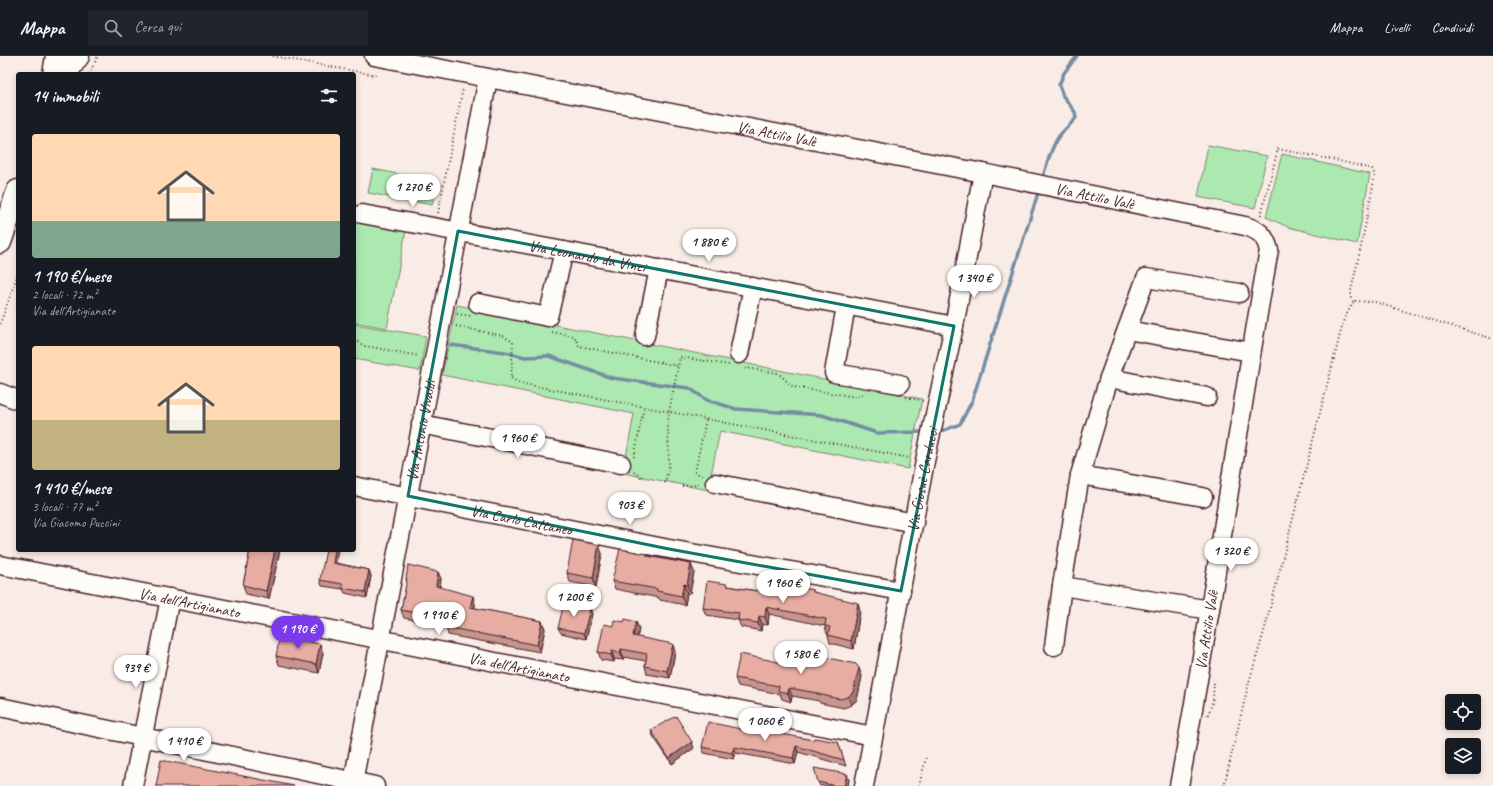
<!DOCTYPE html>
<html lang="it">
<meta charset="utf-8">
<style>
:root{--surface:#171b24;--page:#20242c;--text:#f1f3f6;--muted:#9ea1a6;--line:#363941;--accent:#7c3aed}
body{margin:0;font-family:Caveat,sans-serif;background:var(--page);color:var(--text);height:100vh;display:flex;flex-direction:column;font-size:15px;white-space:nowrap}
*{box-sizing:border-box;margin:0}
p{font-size:13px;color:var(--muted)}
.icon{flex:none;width:22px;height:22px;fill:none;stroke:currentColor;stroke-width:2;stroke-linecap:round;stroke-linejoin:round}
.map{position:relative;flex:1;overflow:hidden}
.panel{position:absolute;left:16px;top:16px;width:340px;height:480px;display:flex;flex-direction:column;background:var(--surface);border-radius:4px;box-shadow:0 2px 6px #0003}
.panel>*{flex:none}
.tools{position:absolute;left:1445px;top:638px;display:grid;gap:8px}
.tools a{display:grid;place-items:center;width:36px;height:36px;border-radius:4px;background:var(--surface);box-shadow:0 2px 6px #0003;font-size:20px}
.price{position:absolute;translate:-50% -34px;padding:0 9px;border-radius:14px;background:#fff;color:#222;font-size:13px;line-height:26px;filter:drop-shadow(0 1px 2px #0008)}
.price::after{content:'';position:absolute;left:50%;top:24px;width:12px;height:9px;margin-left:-6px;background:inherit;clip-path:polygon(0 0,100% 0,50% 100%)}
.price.current{background:var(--accent);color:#fff}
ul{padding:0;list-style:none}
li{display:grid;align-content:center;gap:8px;height:212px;padding:0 16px}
li span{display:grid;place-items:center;height:124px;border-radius:4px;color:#555}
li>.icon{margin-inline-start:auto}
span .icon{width:72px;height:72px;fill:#fffc;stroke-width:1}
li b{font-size:17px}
h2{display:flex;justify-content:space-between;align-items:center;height:48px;padding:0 16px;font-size:17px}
header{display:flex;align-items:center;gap:24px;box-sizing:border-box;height:56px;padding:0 20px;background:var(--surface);border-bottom:1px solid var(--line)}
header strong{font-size:19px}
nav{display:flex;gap:22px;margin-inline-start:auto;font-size:14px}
.search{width:280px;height:36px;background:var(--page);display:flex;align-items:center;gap:10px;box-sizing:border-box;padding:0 14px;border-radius:4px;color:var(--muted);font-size:15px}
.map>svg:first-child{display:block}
.green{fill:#ace9b0;stroke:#7b846e}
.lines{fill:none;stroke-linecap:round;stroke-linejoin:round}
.stream{stroke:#758da3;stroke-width:3.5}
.minor-casing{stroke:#4a1f2b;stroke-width:21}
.major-casing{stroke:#4a1f2b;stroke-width:25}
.path{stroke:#4a1f2b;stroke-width:2;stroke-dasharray:1 3;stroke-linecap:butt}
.minor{stroke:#fdfcf7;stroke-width:18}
.major{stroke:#fdfcf7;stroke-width:22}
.wall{fill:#c7958c;stroke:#4a1f2b}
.shaded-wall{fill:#a27972;stroke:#4a1f2b}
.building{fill:#e7ada3;stroke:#4a1f2b}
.marked{fill:none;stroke:#0f766e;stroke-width:3;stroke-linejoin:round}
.labels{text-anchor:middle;stroke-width:3;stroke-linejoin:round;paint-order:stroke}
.street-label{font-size:16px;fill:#4a1f2b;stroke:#fdfcf7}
</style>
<header>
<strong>Mappa</strong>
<div class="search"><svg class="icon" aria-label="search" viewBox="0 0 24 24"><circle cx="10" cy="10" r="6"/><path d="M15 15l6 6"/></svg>Cerca qui</div>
<nav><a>Mappa</a><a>Livelli</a><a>Condividi</a></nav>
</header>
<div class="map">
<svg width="1493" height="730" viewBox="0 0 1493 730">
<rect width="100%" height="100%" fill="#f9ece6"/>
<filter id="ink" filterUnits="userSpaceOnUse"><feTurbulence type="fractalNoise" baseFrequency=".025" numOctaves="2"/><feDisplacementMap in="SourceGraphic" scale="8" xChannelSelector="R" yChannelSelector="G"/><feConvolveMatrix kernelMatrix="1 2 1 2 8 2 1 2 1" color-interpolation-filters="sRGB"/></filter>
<g filter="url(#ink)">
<g class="green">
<path d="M1208,89L1267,100L1255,152L1198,141Z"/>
<path d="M1282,98L1370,118L1357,188L1288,171L1266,161Z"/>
<path d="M373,113L437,126L432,149L368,137Z"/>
<path d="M354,166L406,175L387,272L354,266Z"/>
<path d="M457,249L922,343L908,413L720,375L708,434L623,417L634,358L442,319Z"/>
<path d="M354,268L426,280L420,315L354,303Z"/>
</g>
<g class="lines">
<g class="stream">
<path d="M1042,124C1047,109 1050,93 1059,80C1064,74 1071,68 1076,62L1075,56L1063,40L1059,29L1064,17L1077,0"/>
<path d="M451,289L505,296L525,301L549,300L612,322L689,332L707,344L736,353L822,359L877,377L925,376"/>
<path d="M937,375L945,374L960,368L972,345L1039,134"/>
</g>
<g class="minor-casing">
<g id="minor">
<path id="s1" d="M374,0L983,117L1245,170C1259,174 1265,179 1269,194C1237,372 1213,552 1179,730"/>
<path id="s2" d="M362,158L564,195L954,270"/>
<path d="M478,247L548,261L564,195"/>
<path d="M846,250L834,317L900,328"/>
<path d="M1127,274L1251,296"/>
<path d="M645,280L659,213"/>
<path d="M739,298L753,231"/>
<path d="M1109,322L1207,341"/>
<path d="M0,337L18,344"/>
<path d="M421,368L621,408"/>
<path d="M1080,419L1203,441"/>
<path d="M715,427L914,467"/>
<path id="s3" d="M354,430L669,493L901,535"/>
<path id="s4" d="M0,509L873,680"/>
<path d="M1062,530L1210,554"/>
<path d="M1054,590L1062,530L1080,419L1109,322L1146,222L1239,237"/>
<path d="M0,651L375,730"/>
<path id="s5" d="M353,726L488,22"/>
<path d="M133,730L170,542"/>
<path id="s6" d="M864,730L925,405L954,270L983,117"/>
</g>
</g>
<g class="major-casing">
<g id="major">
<path d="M54,18L57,0"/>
<path d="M65,18L78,0"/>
<path d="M0,186L18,135"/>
</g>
</g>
<g class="path">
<path d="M273,0L375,19L378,16"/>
<path d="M95,6L98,0"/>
<path d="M89,18L93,10"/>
<path d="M438,157L463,32"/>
<path d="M1261,159L1278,93L1335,104L1372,113L1375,119L1362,186L1351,235V242L1354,245"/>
<path d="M457,258L471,260"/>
<path d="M0,268L18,218"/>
<path d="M456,270L503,280L513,286L511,322L519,327L910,402"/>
<path d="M552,276L574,280L579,290L678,310"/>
<path d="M354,284L365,290L419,300"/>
<path d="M745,312L778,317L793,331L856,341L863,338"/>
<path d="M906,341L924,345"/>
<path d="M634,401L644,351"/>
<path d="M634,416L644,423"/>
<path d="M702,420L695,416L706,363"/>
<path d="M665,427L669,409L668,369L669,356L680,301L729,309"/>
<path d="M682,430L700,429"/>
<path d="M1208,659L1213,644L1214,626"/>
<path d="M919,730L926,702"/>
<path d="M1224,730L1249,626L1264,576L1344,263L1354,245L1375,246L1493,283"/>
</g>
<use href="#minor" class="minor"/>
<use href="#major" class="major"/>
</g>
<g class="wall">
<path d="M250,494H280L269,543L246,538L243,529Z"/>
<path d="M602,497L596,531L570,526L567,517Z"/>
<path d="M647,498L648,500L691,508L694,516L690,537H687L685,549L660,544L659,542L615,533L612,525Z"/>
<path d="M336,507L369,514L371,520L367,542L345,537L343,533L322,530L320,524Z"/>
<path d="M438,516L441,523L440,531L475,548V552L542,565L545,573L540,596L448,579L446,571V570L404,562L401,554L407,526L406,523Z"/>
<path d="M776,527L814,536L860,555L854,593L830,587L828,579V578H827L825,570L769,558L768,569L762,568L761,575L741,571L738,564L706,559L703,552L728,530L757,535Z"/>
<path d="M590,552L592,558L586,583L561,577L558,572Z"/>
<path d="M636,566L639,573L637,581L675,596L670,622L647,618L645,610L646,605L623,601V604L614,603V606L601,604L598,596L613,570Z"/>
<path d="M323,597L319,617L279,609L276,600Z"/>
<path d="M783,607L862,620L857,644L851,649L844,652L820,647L819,645L792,640L791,646L782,643L780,638L738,630L735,622Z"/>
<path d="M651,674L694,692L672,708L653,680Z"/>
<path d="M755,676L813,684L838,686L846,710L798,696L795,708L736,697L734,703L704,697L702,691Z"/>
<path d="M849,723L848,730H820L818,726Z"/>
</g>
<g class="shaded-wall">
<path d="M599,489L602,497L596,531L593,522Z"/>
<path d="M275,494H280L269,543L266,535Z"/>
<path d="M335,494H338L335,513L333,507Z"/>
<path d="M691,508L694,516L690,537L687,529Z"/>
<path d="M369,514L371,520L367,542L365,536Z"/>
<path d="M438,516L441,523L438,537L436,530Z"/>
<path d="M684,528L687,537L685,549L681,540Z"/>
<path d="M473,540L475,548L473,559L470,551Z"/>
<path d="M858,547L860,555L854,593L851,585Z"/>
<path d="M766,551L769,558L768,569L765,561Z"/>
<path d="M590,552L592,558L586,583L584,577Z"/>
<path d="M759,560L762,568L761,575L758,567Z"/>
<path d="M542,565L545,573L540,596L537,589Z"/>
<path d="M636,566L639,573L636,588L633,580Z"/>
<path d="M320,588L323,597L319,617L316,608Z"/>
<path d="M673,588L675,596L670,622L667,615Z"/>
<path d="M621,593L623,601V604L620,597Z"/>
<path d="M612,595L614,603V606L611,599Z"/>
<path d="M859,612L862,620L857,644L851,649L848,641Z"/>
<path d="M789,632L792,640L791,646L788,637Z"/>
<path d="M692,686L694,692L672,708L669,702Z"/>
<path d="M796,690L798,696L795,708L793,702Z"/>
<path d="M734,691L736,697L734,703L732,697Z"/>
<path d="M847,718L849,723L848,730H844Z"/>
</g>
<g class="building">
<path d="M573,484L599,489L593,522L567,517Z"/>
<path d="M620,493L647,498V500L691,508L687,529L684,528L681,540L657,535V533L612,525Z"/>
<path d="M250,494H275L266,535L243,529Z"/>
<path d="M326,494H335L333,507L369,514L365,536L342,532L343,528L320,524Z"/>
<path d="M408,509L438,516L436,530L473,540L470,551L542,565L537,589L446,571L447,563L401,554L407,523H406Z"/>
<path d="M760,520L775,523L774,526L813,534V536L858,547L851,585L828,579L830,571L825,570L826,563L766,551L765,561L759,560L758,567L738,564L739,557L703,552L707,525L727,528V530L757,535Z"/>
<path d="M564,547L590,552L584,577L558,572Z"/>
<path d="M625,563L636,566L633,580L673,588L667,615L645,610L647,598L621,593L620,597L612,595L611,599L598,596L604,568L613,570L614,564L624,566Z"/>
<path d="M280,580L320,588L316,608L276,600Z"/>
<path d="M740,598L783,607L785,599L823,606L824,601L856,608L859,612L853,636L848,641L840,643L817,638V637L789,632L788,637L778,635L779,630L735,622Z"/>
<path d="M676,660L692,686L669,702L651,674Z"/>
<path d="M708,666L755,676L756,673L813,684L814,682L838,686L844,704L796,690L793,702L734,691L732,697L702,691Z"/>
<path d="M161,704L294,730H156Z"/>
<path d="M814,712L847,718L844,730H837L818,726Z"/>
</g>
</g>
<path class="marked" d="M458,175L954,270L901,535L669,493L408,440Z"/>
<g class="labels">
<g class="street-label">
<text dy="6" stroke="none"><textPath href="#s1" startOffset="410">Via Attilio Valè</textPath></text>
<text dy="6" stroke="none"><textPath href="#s1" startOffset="734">Via Attilio Valè</textPath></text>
<text dy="6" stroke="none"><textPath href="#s2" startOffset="229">Via Leonardo da Vinci</textPath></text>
<text dy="6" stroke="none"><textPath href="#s5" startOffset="358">Via Antonio Vivaldi</textPath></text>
<text dy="6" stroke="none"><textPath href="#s6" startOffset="312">Via Giosuè Carducci</textPath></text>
<text dy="6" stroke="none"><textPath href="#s3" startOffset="171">Via Carlo Cattaneo</textPath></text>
<text dy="6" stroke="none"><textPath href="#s4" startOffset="193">Via dell'Artigianato</textPath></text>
<text transform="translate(1206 574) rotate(-81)" y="6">Via Attilio Valè</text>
<text dy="6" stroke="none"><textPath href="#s4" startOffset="529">Via dell'Artigianato</textPath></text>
</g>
</g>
</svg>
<div class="tools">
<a><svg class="icon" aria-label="locate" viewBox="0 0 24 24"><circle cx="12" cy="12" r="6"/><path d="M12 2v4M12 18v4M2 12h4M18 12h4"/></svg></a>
<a><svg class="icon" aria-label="layers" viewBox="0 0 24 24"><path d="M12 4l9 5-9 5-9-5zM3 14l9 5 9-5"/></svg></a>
</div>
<b class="price" style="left:413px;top:152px">1 270 €</b>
<b class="price" style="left:709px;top:207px">1 880 €</b>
<b class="price" style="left:974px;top:243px">1 340 €</b>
<b class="price" style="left:518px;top:403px">1 960 €</b>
<b class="price" style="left:630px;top:470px">903 €</b>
<b class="price" style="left:1231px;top:516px">1 320 €</b>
<b class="price" style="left:783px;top:548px">1 960 €</b>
<b class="price" style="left:574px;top:562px">1 200 €</b>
<b class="price" style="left:439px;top:580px">1 910 €</b>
<b class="price current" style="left:298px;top:594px">1 190 €</b>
<b class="price" style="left:801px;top:619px">1 580 €</b>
<b class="price" style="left:136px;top:633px">939 €</b>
<b class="price" style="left:765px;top:686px">1 060 €</b>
<b class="price" style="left:184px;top:706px">1 410 €</b>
<section class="panel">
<h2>14 immobili<svg class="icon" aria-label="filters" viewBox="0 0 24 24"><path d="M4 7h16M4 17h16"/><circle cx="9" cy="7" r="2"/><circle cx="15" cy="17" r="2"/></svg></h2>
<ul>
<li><span style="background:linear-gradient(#ffd9b3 70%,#7fa58c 0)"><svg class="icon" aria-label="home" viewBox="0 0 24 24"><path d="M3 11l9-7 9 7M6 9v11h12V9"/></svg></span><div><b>1 190 €/mese</b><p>2 locali · 72 m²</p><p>Via dell'Artigianato</p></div></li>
<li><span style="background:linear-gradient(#ffd9b3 60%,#c2b280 0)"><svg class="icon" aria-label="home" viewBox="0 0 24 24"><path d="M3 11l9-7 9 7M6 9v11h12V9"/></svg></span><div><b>1 410 €/mese</b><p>3 locali · 77 m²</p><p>Via Giacomo Puccini</p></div></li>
</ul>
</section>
</div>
